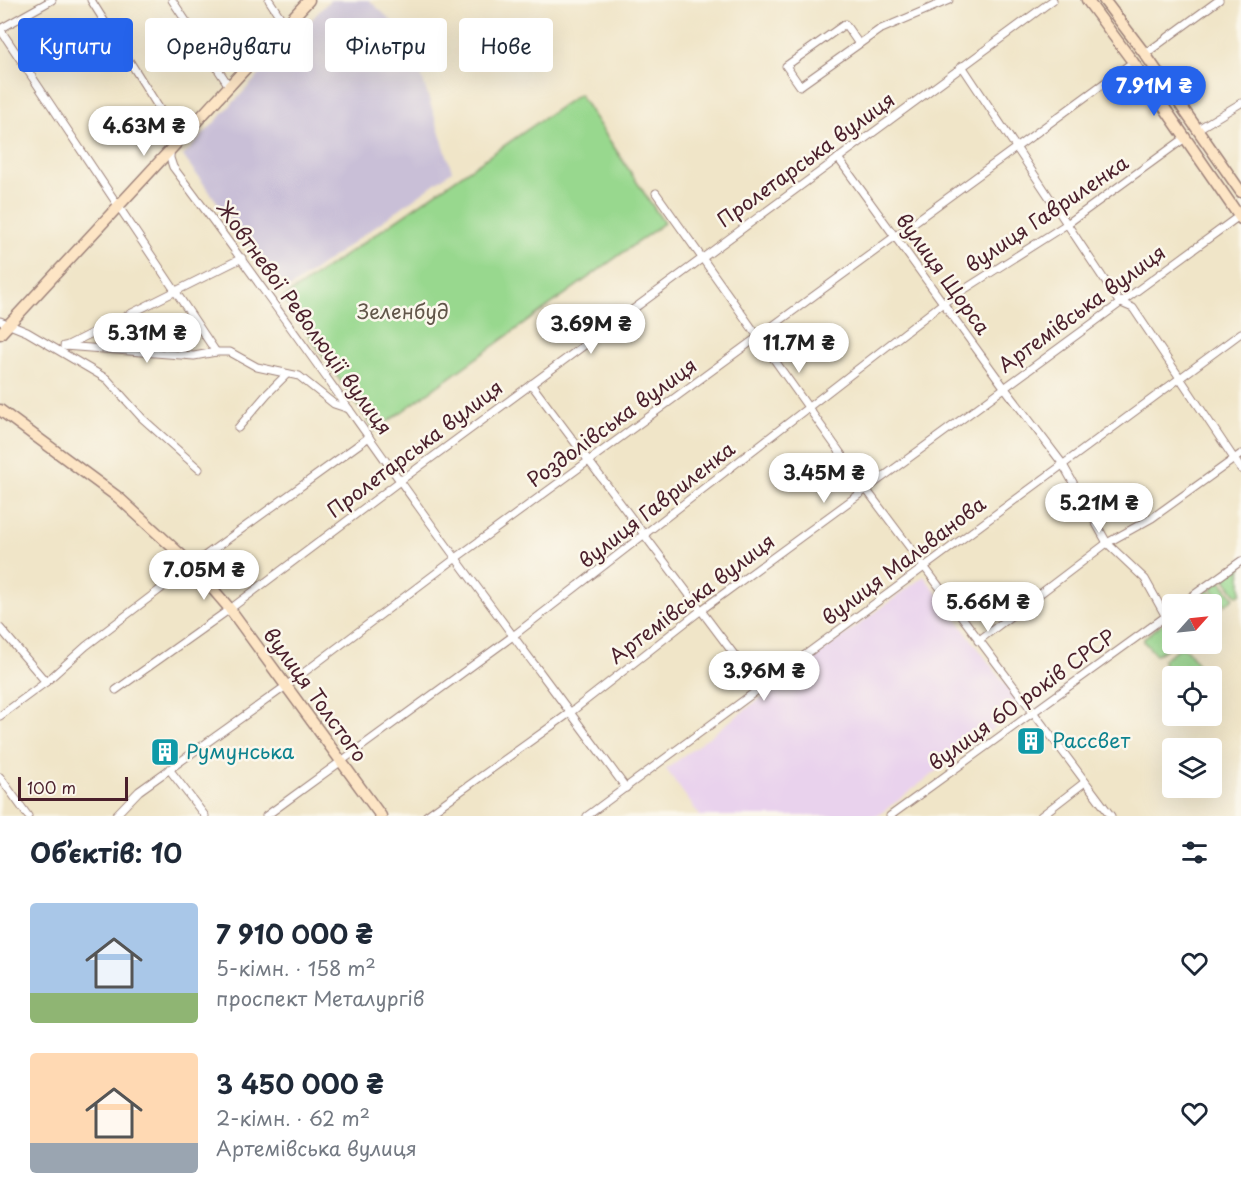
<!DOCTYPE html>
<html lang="uk">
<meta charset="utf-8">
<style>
:root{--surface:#fff;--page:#f2f2f3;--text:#1f2937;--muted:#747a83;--accent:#2563eb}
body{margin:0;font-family:"Playpen Sans",sans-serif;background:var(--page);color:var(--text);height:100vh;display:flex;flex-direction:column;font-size:22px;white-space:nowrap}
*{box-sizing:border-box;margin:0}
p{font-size:20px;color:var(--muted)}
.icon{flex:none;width:33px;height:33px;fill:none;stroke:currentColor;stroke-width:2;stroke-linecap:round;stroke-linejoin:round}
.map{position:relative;height:816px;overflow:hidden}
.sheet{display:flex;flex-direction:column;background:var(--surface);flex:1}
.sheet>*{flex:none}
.banner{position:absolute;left:18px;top:18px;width:600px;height:54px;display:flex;gap:12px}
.needle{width:39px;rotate:63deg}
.buttons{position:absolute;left:1162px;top:594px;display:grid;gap:12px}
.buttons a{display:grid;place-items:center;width:60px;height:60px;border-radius:6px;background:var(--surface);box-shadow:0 6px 24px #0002;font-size:30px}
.scale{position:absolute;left:18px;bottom:15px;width:110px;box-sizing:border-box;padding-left:6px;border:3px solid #4a1f2b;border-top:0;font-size:16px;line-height:21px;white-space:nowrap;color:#4a1f2b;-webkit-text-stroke:4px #fbf7ec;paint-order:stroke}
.price{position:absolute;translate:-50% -51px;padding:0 14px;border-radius:21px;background:#fff;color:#222;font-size:20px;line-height:39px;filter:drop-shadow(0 2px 3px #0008)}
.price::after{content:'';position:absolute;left:50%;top:36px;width:18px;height:14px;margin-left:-9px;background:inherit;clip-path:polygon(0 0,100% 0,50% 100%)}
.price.on{background:var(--accent);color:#fff}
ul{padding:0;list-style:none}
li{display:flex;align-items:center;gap:18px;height:150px;padding:0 30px}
li span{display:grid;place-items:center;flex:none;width:168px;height:120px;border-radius:6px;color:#555}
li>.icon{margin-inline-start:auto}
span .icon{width:72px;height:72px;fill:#fffc;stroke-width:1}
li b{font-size:26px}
h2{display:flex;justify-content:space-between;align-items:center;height:72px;padding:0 30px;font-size:26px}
.tag{padding:0 21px;border-radius:6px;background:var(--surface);box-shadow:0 6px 24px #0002;font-size:21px;line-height:54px}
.tag.on{background:var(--accent);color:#fff}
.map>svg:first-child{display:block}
.built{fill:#e9d2ed}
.industrial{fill:#c9bfd7}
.green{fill:#98d88e;stroke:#717c5c;stroke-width:1.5}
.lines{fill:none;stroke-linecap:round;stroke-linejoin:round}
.street-casing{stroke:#9d827a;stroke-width:9}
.secondary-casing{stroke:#9d827a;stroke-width:13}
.street{stroke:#fff;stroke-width:7}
.secondary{stroke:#fde5c5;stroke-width:10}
.labels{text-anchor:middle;stroke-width:5;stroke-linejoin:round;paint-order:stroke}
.street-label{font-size:20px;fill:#4a1f2b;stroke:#fbf7ec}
.park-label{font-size:20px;fill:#615649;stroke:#fbf7ec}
.culture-label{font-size:20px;fill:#0d838f;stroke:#fbf7ec;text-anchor:start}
</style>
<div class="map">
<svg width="1241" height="816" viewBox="0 0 1241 816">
<rect width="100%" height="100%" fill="#fbf7ec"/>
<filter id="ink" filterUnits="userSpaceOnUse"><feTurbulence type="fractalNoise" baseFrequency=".0167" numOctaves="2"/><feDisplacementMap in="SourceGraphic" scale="12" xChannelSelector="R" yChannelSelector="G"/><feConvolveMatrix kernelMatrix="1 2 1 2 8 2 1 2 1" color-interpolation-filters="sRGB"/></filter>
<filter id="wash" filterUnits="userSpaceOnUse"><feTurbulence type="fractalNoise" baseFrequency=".008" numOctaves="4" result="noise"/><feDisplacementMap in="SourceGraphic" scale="24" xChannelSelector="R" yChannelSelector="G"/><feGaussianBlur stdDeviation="1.35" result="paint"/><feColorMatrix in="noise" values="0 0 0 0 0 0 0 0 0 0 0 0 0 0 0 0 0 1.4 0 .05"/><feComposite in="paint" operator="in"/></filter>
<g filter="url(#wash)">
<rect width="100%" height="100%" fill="#f0e5c8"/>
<path class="built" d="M924,576L1022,707L877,816H700L666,769Z"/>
<path class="industrial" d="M330,0H369L409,37L452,171L284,292L183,156Z"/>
<g class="green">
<path d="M579,94L664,223L375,431L283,298Z"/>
<path d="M1241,565V594L1237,596L1224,578Z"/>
<path d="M1221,581L1234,598L1225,605L1211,588Z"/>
<path d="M1208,590L1222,608L1212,615V604H1188Z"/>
<path d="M1172,618L1174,644L1156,655L1144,642V638L1168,619Z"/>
<path d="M1182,648L1187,650L1207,676H1173V680L1164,667L1163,659L1178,649Z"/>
</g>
</g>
<g filter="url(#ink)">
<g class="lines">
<g class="street-casing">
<g id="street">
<path d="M91,0L171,127L170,158L173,167C257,278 337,393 418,506C486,601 557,694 626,788"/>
<path d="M172,0L229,86"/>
<path d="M269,0L286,26"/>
<path d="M0,29L216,352"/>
<path d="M0,29L52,0"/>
<path d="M859,44L845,24L786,66L800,86L879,30L949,0"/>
<path d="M1145,54L1219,0"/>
<path d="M962,66L1119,302L1133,308L1241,469"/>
<path d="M1198,129L1241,103"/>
<path d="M838,158L1004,387L1062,463L1107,543L1145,579L1165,615"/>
<path d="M656,193L866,489L1111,816"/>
<path d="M0,321L27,332L107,379L142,418L199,469"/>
<path d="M64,346L194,356L216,352H230L257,367L299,376L334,404L349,409"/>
<path d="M66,346L242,258"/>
<path d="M531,384L760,689"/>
<path d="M238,428L267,394L287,374"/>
<path d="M1181,604L1241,561"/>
<path d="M0,628L46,682"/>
<path d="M978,641L1107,543L1152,518L1241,454"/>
<path d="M116,690L230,609L400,481L1053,0"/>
<path d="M0,716L46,682L86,646L192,565L369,437"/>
<path d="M169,769L205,816"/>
<path d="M0,777L28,816"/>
<path d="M115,816L139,791L286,686L456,558L1133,62"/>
<path d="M266,816L513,636L943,303L1067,224L1185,138"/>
<path d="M426,816L571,712L700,611L1239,216"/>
<path d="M587,816L1241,333"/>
<path d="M890,816L1173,611"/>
<path d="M1041,816L1085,782"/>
</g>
</g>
<g class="secondary-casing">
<g id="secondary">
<path d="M1087,0L1133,62L1241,219"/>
<path d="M1104,0L1145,54L1241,192"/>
<path d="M0,334L309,0"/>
<path d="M0,410L119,498L192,565L230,609L381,816"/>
</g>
</g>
<use href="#street" class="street"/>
<use href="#secondary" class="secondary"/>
</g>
</g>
<defs>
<g id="building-square" transform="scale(1.5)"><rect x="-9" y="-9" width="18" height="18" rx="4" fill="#0f9aa8" stroke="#fbf7ec"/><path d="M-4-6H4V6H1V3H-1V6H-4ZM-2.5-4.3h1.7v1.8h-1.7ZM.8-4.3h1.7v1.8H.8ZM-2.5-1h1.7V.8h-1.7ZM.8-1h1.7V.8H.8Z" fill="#fff"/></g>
</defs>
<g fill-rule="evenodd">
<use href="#building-square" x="1031" y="741"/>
<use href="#building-square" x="165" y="752"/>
</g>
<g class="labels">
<g class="street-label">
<text transform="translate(806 160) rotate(-36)" y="7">Пролетарська вулиця</text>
<text transform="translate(1047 214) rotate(-34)" y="7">вулиця Гавриленка</text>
<text transform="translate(943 274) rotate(54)" y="7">вулиця Щорса</text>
<text transform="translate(1082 309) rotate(-36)" y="7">Артемівська вулиця</text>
<text transform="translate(304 318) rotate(54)" y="7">Жовтневої Революції вулиця</text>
<text transform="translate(612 423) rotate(-36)" y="7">Роздолівська вулиця</text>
<text transform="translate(415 449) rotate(-37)" y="7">Пролетарська вулиця</text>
<text transform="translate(657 505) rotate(-38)" y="7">вулиця Гавриленка</text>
<text transform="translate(904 561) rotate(-37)" y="7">вулиця Мальванова</text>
<text transform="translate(692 599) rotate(-37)" y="7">Артемівська вулиця</text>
<text transform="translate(315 695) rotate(54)" y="7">вулиця Толстого</text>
<text transform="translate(1022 700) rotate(-36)" y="7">вулиця 60 років СРСР</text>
</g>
<g class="park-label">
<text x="403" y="319">Зеленбуд</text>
</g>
<g class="culture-label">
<text x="1052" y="748">Рассвет</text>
<text x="186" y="759">Румунська</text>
</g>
</g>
</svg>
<div class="buttons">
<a><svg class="needle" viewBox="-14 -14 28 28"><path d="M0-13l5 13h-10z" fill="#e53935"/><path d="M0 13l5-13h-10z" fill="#747a83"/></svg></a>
<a><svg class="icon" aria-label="locate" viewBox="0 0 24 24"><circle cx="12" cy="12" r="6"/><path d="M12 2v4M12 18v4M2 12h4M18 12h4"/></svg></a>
<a><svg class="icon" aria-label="layers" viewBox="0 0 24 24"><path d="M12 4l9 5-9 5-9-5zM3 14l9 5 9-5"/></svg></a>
</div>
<div class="scale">100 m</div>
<b class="price on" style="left:1154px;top:117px">7.91M ₴</b>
<b class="price" style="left:144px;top:157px">4.63M ₴</b>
<b class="price" style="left:591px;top:355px">3.69M ₴</b>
<b class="price" style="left:147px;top:364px">5.31M ₴</b>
<b class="price" style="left:799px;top:374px">11.7M ₴</b>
<b class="price" style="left:824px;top:504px">3.45M ₴</b>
<b class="price" style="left:1099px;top:534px">5.21M ₴</b>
<b class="price" style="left:204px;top:601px">7.05M ₴</b>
<b class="price" style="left:988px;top:633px">5.66M ₴</b>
<b class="price" style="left:764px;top:702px">3.96M ₴</b>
<div class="banner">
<a class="tag on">Купити</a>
<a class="tag">Орендувати</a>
<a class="tag">Фільтри</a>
<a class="tag">Нове</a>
</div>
</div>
<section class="sheet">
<h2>Об’єктів: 10<svg class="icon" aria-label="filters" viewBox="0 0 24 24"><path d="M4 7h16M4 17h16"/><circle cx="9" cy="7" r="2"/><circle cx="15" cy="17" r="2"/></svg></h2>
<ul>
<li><span style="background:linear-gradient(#a9c7e8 75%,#8fb573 0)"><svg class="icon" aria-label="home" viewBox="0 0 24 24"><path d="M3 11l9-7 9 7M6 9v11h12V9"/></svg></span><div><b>7 910 000 ₴</b><p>5-кімн. · 158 m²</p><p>проспект Металургів</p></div><svg class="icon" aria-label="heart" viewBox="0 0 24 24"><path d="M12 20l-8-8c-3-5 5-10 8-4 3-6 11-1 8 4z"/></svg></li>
<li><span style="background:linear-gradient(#ffd9b3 75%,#9aa5b1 0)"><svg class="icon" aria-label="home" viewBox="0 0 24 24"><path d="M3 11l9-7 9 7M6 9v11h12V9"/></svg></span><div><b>3 450 000 ₴</b><p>2-кімн. · 62 m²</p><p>Артемівська вулиця</p></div><svg class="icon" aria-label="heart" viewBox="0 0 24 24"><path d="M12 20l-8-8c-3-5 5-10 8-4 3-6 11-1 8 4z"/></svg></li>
</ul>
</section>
